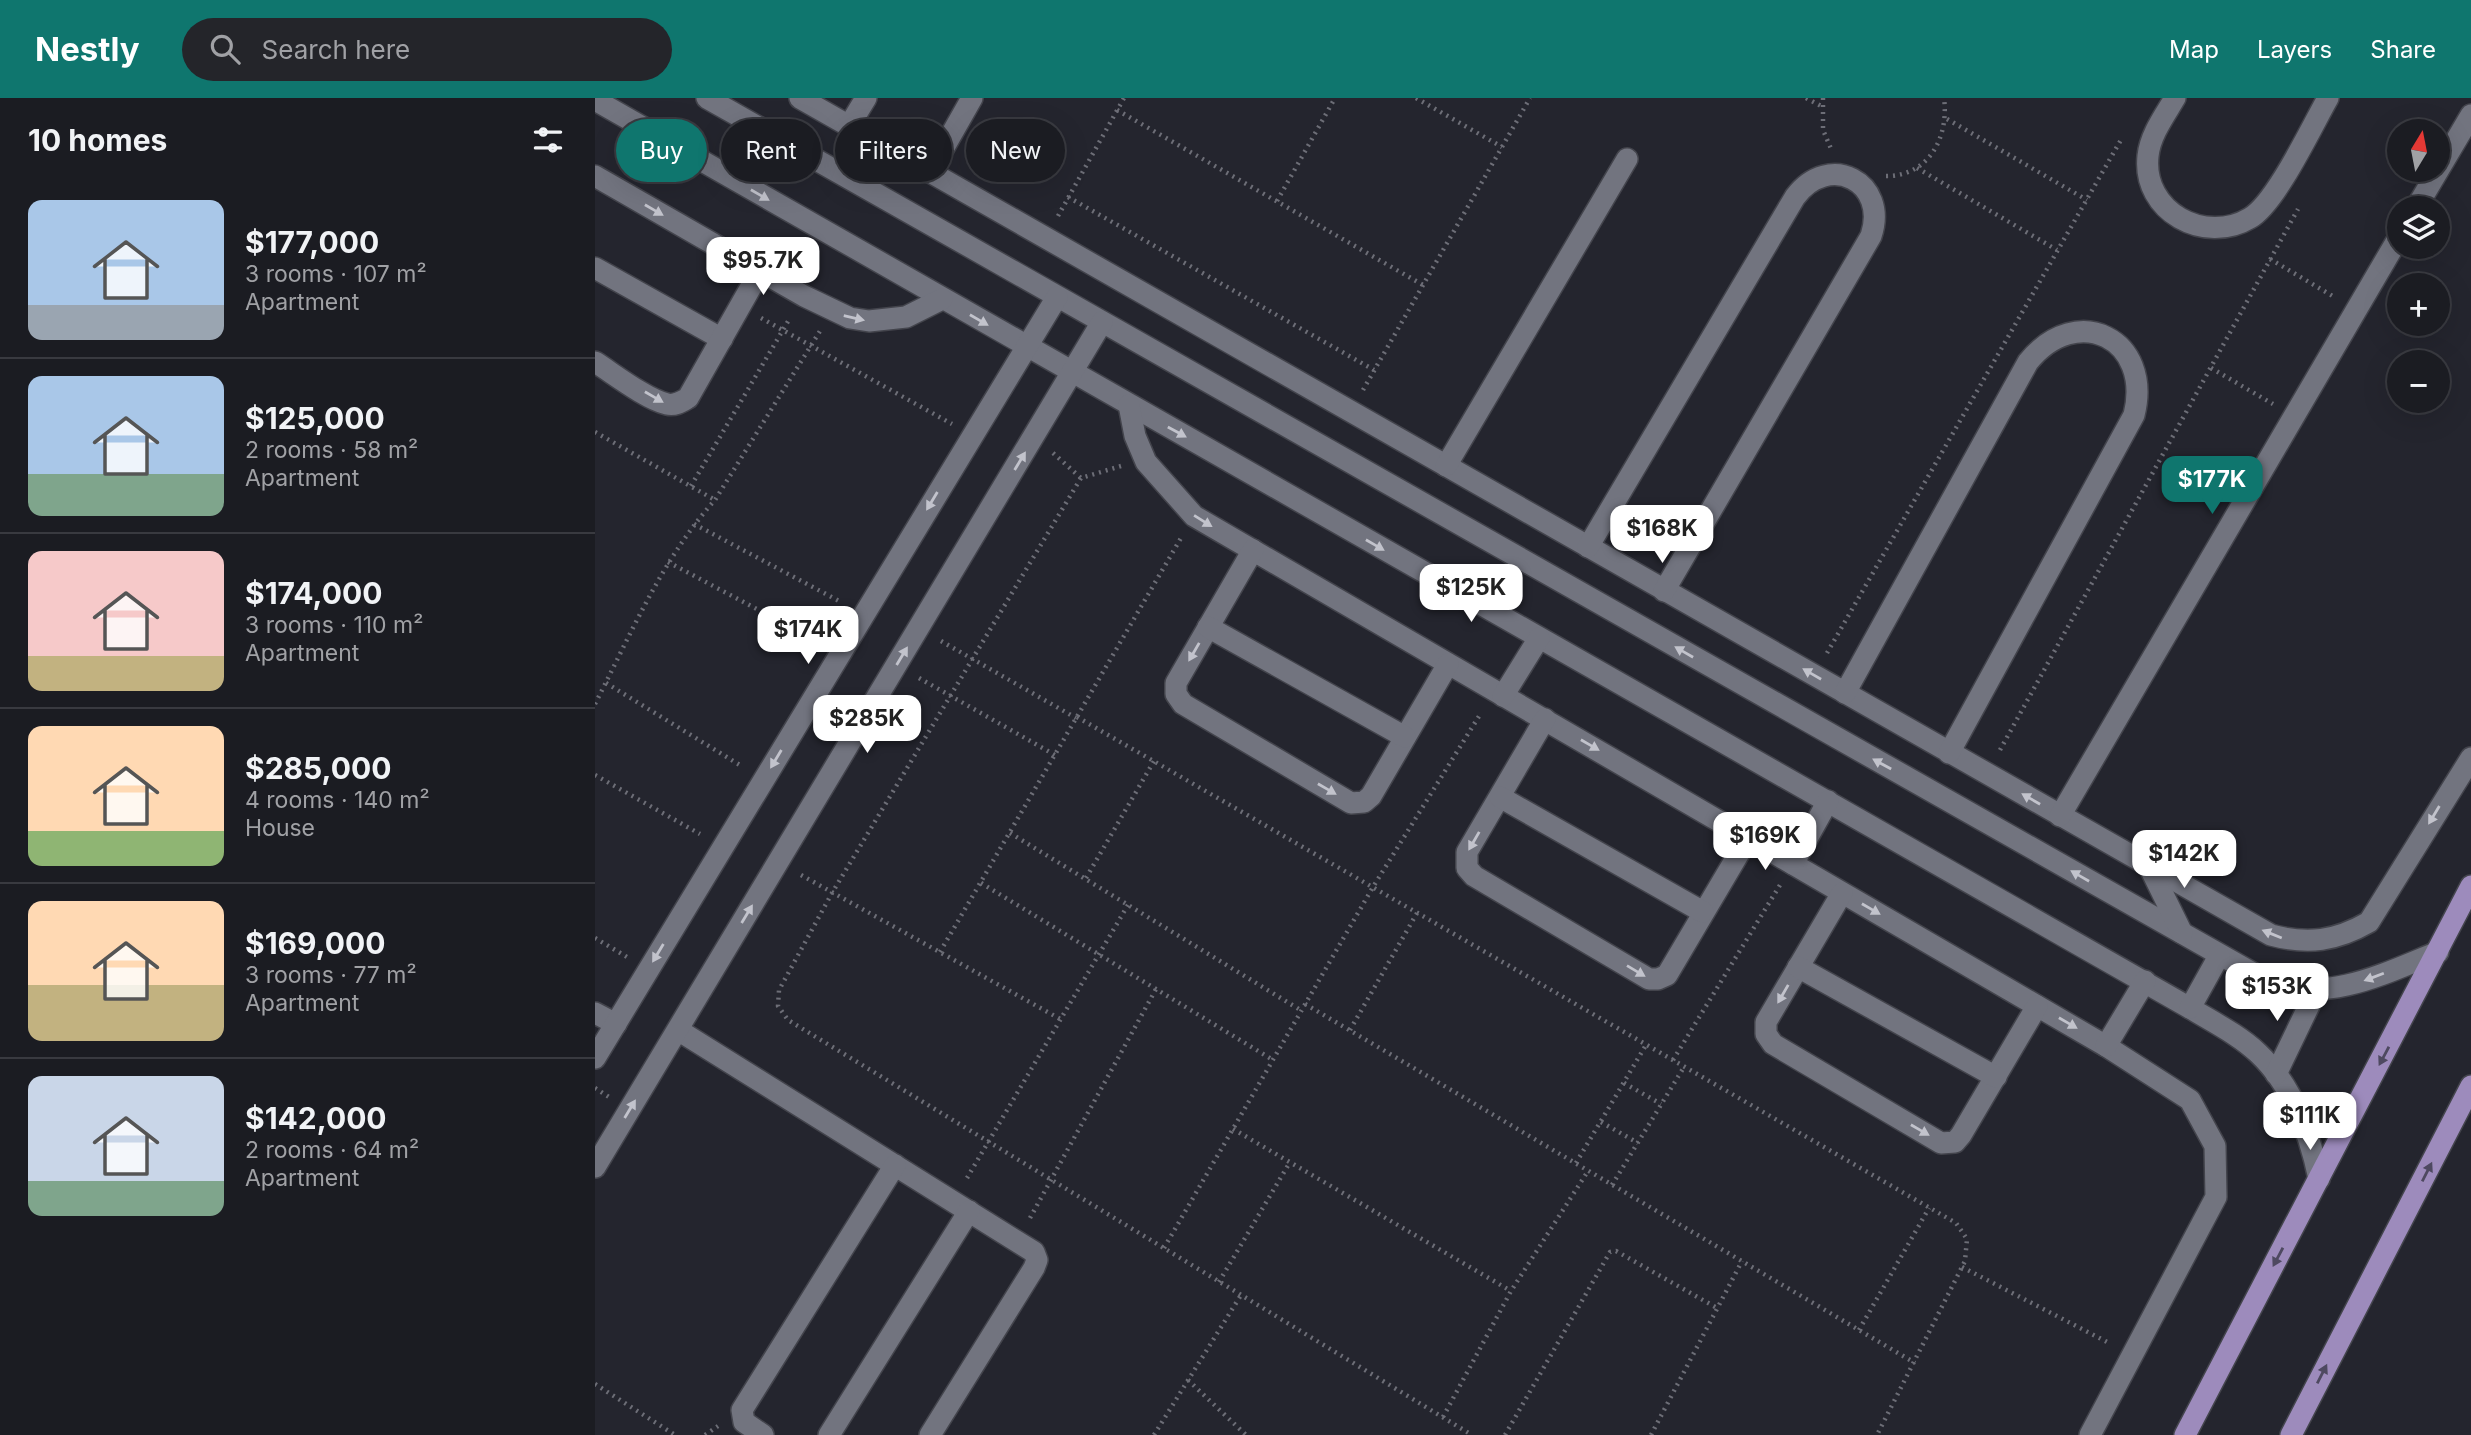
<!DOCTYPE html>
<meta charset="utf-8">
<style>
:root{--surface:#1b1c22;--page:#24252a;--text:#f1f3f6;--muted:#a0a1a5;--line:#393a40;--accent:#0f766e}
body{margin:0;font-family:Inter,sans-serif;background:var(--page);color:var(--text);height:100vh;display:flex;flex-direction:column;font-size:26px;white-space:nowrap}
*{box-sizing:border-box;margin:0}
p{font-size:23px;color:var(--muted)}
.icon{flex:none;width:38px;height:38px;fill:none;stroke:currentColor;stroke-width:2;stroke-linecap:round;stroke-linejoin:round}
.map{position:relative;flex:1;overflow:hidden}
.details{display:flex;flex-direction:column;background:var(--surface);width:595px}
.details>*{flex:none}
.hud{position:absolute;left:21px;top:21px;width:665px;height:63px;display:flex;gap:14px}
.needle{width:46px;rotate:10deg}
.tools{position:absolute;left:1792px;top:21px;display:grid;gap:14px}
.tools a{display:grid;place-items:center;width:63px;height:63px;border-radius:50%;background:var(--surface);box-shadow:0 7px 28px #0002,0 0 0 2px var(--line);font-size:35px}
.price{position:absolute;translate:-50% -60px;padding:0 16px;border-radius:14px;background:#fff;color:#222;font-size:23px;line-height:46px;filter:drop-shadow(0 2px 4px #0008)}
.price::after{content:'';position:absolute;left:50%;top:42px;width:21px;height:16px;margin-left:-10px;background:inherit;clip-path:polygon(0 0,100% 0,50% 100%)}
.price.on{background:var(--accent);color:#fff}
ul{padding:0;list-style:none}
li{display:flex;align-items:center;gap:21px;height:175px;padding:0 28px}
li+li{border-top:2px solid var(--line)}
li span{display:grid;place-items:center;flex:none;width:196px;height:140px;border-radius:14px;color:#555}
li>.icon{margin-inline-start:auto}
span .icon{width:84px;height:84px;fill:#fffc;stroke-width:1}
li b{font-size:30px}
h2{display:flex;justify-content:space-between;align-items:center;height:84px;padding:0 28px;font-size:30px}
.tag{padding:0 24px;border-radius:32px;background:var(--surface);box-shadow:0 7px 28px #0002,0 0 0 2px var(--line);font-size:24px;line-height:63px}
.tag.on{background:var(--accent);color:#fff}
header{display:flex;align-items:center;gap:42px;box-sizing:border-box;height:98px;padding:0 35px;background:var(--accent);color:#fff}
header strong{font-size:33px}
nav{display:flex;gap:38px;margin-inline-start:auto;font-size:24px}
.search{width:490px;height:63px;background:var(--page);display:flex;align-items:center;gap:18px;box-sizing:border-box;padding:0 24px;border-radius:38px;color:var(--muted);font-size:26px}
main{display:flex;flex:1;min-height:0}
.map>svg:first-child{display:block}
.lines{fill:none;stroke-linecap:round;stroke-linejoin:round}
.minor-casing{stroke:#43444c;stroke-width:24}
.major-casing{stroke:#43444c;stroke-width:24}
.path{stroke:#6d6e77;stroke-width:4.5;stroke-dasharray:2 5;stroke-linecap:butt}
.minor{stroke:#72747f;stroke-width:21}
.major{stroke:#9d8bbc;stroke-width:21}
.oneway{fill:#c2c3cc}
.oneway2{fill:#4e4960}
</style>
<header>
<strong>Nestly</strong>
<div class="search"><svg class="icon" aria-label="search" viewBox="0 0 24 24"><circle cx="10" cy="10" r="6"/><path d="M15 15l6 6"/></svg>Search here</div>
<nav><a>Map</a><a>Layers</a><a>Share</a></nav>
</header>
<main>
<section class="details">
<h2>10 homes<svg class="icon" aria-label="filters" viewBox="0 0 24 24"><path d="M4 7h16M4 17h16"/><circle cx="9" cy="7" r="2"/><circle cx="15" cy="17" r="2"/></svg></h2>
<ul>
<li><span style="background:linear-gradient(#a9c7e8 75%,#9aa5b1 0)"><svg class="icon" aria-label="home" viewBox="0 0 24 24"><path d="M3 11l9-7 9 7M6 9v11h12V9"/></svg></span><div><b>$177,000</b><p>3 rooms · 107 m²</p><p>Apartment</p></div></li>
<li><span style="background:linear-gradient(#a9c7e8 70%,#7fa58c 0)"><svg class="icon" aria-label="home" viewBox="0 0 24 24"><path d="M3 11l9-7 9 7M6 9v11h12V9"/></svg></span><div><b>$125,000</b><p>2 rooms · 58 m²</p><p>Apartment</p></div></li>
<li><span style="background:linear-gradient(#f6c9c9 75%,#c2b280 0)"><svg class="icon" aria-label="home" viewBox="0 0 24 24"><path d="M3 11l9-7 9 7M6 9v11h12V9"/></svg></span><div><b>$174,000</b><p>3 rooms · 110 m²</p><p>Apartment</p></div></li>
<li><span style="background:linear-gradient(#ffd9b3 75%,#8fb573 0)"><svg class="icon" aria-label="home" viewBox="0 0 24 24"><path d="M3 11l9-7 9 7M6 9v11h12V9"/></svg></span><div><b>$285,000</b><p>4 rooms · 140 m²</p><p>House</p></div></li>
<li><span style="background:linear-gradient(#ffd9b3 60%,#c2b280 0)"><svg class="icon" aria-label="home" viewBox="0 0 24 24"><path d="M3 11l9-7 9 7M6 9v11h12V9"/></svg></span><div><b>$169,000</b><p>3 rooms · 77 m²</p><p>Apartment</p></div></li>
<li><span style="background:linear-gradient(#c9d6e8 75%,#7fa58c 0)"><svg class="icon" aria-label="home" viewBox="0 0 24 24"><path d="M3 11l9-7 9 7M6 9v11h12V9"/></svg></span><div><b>$142,000</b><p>2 rooms · 64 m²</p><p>Apartment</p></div></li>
</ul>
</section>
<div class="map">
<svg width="1876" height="1337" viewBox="0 0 1876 1337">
<rect width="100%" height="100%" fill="#24252e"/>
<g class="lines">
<g class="minor-casing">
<g id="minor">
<path d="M112,0L1677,886C1737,903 1788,876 1843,854"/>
<path d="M205,0L1676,837C1713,847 1741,843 1774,824L1876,660"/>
<path d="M1580,0C1570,17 1555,37 1553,58C1547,114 1610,147 1655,120C1681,105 1717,28 1733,0"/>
<path d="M0,2L1595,910C1618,924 1644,937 1663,955C1697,987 1715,1037 1724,1081"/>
<path d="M254,28L271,0"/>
<path d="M335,74L377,0"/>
<path d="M0,78L209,198L255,220L274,223L311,219L347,201"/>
<path d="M1821,110L1876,17"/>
<path d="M0,170L127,241"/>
<path d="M0,264C19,276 51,301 72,306C80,308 86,304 93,300L165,173"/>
<path d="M534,307L540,338L551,364L599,418L1511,948L1595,1002L1620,1048L1621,1099L1495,1337"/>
<path d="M851,368L1032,61"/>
<path d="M993,449L1200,99C1234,53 1294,84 1276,138L1069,493"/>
<path d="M658,452L581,585V596L588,606L756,705L769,704L776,698L853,566"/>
<path d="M613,529L810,639"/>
<path d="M1250,595L1433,264C1482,203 1558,241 1539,317L1354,655"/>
<path d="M908,598L944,540"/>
<path d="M950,621L872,754V770L879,778L1054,881H1063L1072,877L1153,740"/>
<path d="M905,699L1108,814"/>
<path d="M1465,718L1804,139"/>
<path d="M1198,766L1233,703"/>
<path d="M1554,768L1587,835"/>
<path d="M1247,795L1171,924V936L1178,946L1346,1045L1360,1044L1366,1037L1442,908"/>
<path d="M1203,869L1401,979"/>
<path d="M1595,910L1624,858"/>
<path d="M0,915L21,926"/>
<path d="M83,932L439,1154L442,1162L439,1170L335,1337"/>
<path d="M1511,948L1550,883"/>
<path d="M0,960L462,199"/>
<path d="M1681,976L1721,893"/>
<path d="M0,1069L507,224"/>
<path d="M168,1337L149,1324L147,1312L300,1067"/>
<path d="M234,1337L374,1113"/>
</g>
</g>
<g class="major-casing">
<g id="major">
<path d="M1590,1337L1876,788"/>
<path d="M1696,1337L1876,988"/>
</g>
</g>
<g class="path">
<path d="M821,0L907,49"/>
<path d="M1211,0L1226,8"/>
<path d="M1228,0V32L1237,53"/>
<path d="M522,12L828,187"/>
<path d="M1352,21L1492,102"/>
<path d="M1322,70L1462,152"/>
<path d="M1291,78C1335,78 1354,38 1349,0"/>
<path d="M473,99L779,272"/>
<path d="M682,103L740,0"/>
<path d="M463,118L529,0"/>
<path d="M1675,161L1741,200"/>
<path d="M166,220L357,326"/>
<path d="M1616,270L1678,306"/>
<path d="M768,292L935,0"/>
<path d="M0,334L120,402"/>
<path d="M458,355L486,380"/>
<path d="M526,368L486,380L237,795L184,892L183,908L193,922L877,1337"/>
<path d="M96,388L195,220"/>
<path d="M99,426L246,504"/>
<path d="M73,464L224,544"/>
<path d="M346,543L481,620"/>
<path d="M1232,555L1527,40"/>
<path d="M324,580L460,657"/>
<path d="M11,585L148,669"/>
<path d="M0,606C36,536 67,461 120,402L225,233"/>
<path d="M482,619L1361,1125L1372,1141L1370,1163L1282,1337"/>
<path d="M1405,652L1703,111"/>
<path d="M0,677L105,736"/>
<path d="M415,735L707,913"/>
<path d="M206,777L467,922"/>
<path d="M491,780L559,663"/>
<path d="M386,785L678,962"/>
<path d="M0,840L32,859"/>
<path d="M345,854L586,440"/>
<path d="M710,906L1320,1265"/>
<path d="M755,932L822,815"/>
<path d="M1078,962L1185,787"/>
<path d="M1029,985L1066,1006"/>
<path d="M0,990L14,999"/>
<path d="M1006,1024L1043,1045"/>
<path d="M638,1031L916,1193"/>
<path d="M981,1065L1051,947"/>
<path d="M372,1080L533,807"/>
<path d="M1017,1087L1089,969"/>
<path d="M435,1120L561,891"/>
<path d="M569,1150L778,789L886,615"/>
<path d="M1367,1169L1516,1246"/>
<path d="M624,1184L695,1064"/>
<path d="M1264,1232L1334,1110"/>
<path d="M593,1282L651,1337"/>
<path d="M0,1286L80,1337"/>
<path d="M848,1319L916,1193L993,1073"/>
<path d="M110,1337L123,1328"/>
<path d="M559,1337L646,1197"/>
<path d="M910,1337L1015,1154L1021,1153L1122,1210"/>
<path d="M1056,1337L1147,1163"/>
</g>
<use href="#minor" class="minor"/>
<use href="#major" class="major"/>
</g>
<defs><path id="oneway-solid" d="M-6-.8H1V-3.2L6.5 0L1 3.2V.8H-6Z" transform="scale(1.75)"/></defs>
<g class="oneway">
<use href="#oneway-solid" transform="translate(165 97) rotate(30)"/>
<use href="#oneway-solid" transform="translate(59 112) rotate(30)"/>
<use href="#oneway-solid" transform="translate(259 220) rotate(13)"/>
<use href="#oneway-solid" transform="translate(384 222) rotate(30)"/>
<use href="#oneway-solid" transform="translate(59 299) rotate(30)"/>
<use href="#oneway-solid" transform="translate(582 334) rotate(29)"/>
<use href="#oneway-solid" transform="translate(425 363) rotate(-59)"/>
<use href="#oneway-solid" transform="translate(337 403) rotate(121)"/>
<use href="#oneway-solid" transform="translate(608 423) rotate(32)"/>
<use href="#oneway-solid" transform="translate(780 447) rotate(30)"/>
<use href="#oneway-solid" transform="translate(599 554) rotate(120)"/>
<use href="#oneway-solid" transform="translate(1089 554) rotate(-150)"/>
<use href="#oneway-solid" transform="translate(307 558) rotate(-59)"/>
<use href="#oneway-solid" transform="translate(1217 576) rotate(-150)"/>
<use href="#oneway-solid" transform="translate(995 647) rotate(30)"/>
<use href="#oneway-solid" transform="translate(181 661) rotate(121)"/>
<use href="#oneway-solid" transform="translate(1287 666) rotate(-151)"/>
<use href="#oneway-solid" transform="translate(732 691) rotate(30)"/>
<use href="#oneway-solid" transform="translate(1436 701) rotate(-150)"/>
<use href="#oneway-solid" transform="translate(1839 717) rotate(121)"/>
<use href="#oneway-solid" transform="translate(879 743) rotate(120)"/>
<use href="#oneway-solid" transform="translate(1485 778) rotate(-150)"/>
<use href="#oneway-solid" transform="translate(1276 811) rotate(30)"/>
<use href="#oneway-solid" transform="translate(152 816) rotate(-59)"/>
<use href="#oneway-solid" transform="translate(1677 836) rotate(-158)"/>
<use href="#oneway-solid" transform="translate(63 855) rotate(121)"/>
<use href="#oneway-solid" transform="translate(1041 873) rotate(31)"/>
<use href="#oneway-solid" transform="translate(1779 879) rotate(159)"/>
<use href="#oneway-solid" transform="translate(1188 896) rotate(120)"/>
<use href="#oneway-solid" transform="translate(1473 925) rotate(30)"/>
<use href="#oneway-solid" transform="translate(35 1011) rotate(-59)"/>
<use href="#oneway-solid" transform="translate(1325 1032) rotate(30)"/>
</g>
<g class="oneway2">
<use href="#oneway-solid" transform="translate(1789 958) rotate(118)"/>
<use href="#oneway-solid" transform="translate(1832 1074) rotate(-63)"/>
<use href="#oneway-solid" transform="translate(1683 1159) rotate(118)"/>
<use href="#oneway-solid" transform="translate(1727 1276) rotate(-63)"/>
</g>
</svg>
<div class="tools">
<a><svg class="needle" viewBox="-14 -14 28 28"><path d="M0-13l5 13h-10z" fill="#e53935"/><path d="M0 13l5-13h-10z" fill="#a0a1a5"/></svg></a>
<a><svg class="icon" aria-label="layers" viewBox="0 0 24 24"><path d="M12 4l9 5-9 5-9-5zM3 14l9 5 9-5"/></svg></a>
<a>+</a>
<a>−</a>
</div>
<b class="price" style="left:168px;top:199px">$95.7K</b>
<b class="price on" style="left:1617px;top:418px">$177K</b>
<b class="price" style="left:1067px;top:467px">$168K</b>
<b class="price" style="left:876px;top:526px">$125K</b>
<b class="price" style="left:213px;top:568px">$174K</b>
<b class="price" style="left:272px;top:657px">$285K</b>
<b class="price" style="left:1170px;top:774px">$169K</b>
<b class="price" style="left:1589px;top:792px">$142K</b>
<b class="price" style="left:1682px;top:925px">$153K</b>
<b class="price" style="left:1715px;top:1054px">$111K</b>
<div class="hud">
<a class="tag on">Buy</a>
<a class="tag">Rent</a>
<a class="tag">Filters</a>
<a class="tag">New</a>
</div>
</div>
</main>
